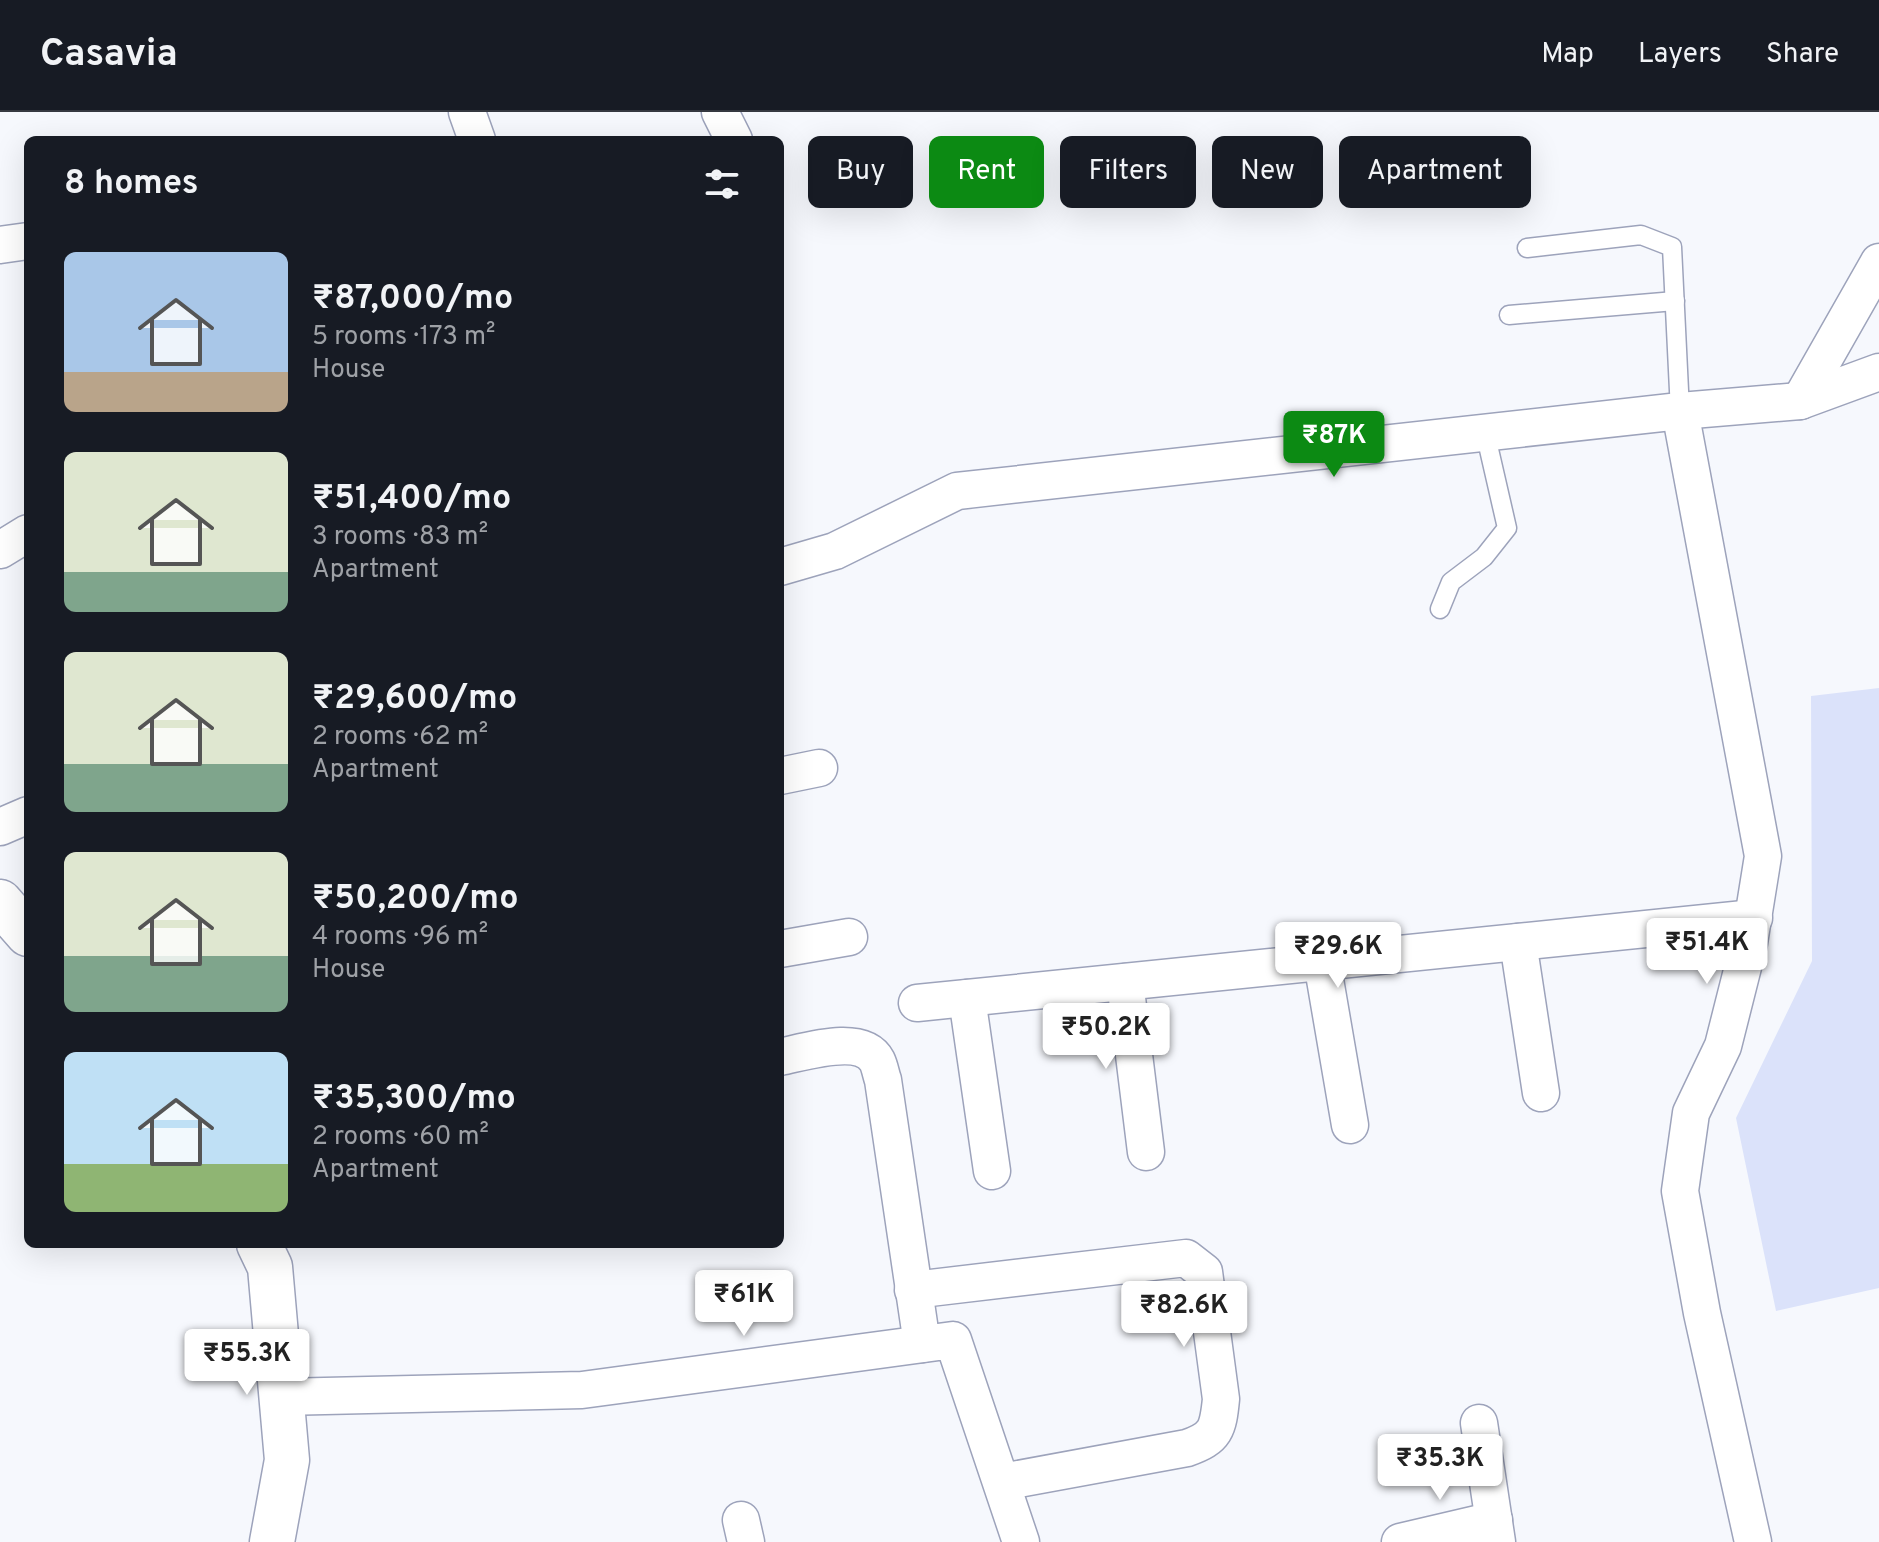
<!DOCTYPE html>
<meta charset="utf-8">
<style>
:root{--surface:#171b24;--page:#242831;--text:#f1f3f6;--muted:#9ea1a6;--line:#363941;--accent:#0c8a13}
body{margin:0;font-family:Overpass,sans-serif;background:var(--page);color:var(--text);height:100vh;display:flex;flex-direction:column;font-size:30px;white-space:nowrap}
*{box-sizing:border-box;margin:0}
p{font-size:26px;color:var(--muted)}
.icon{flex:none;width:44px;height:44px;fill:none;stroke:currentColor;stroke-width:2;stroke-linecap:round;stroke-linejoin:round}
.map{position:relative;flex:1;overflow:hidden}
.sheet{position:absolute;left:24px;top:24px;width:760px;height:1112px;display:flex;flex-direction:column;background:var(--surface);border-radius:12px;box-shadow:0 8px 32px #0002}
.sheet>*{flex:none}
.top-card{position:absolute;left:808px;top:24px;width:760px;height:72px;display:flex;gap:16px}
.price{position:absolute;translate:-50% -68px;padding:0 18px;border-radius:8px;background:#fff;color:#222;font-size:26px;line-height:52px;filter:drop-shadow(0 2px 4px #0008)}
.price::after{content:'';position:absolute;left:50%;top:48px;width:24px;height:18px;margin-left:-12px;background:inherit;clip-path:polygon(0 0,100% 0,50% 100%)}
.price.selected{background:var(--accent);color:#fff}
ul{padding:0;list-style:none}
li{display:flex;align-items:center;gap:24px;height:200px;padding:0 40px}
li span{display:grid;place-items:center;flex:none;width:224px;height:160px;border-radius:12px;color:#555}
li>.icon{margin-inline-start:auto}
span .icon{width:96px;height:96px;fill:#fffc;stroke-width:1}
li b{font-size:34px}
h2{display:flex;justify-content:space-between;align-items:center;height:96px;padding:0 40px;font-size:34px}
.chip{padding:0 28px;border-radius:12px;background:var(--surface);box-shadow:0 8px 32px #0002;font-size:28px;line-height:72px}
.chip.selected{background:var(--accent);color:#fff}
header{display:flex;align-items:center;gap:48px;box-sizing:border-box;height:112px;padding:0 40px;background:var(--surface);border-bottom:2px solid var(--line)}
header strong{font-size:38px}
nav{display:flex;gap:44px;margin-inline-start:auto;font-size:28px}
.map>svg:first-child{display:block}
.green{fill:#dbe2fa}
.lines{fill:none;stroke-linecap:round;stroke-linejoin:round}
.service-casing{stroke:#9da3bb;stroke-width:21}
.minor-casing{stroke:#9da3bb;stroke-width:39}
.tertiary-casing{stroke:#9da3bb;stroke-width:47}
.service{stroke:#fff;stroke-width:18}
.minor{stroke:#fff;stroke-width:36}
.tertiary{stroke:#fff;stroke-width:44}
</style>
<header>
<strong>Casavia</strong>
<nav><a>Map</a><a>Layers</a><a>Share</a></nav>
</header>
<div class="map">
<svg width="1879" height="1430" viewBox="0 0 1879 1430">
<rect width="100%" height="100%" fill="#f6f8fd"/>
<path class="green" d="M1879,576V1176L1776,1199L1736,1006L1812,849L1811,584Z"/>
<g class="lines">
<g class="service-casing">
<g id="service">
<path d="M1527,136L1641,123L1672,135L1680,299"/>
<path d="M1509,203L1675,189"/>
<path d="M1440,497L1451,470L1484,445L1507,416L1485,320"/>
</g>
</g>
<g class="minor-casing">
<g id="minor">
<path d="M467,0L477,28"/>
<path d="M720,0L734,28"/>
<path d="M0,133L28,129"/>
<path d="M1800,289L1879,150"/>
<path d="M1680,299L1763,744L1749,831L1723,934L1691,1001L1680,1079L1702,1201L1753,1430"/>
<path d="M0,438L28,421"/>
<path d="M780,455L835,439L957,379L1680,299L1800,289L1879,260"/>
<path d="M780,664L819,656"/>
<path d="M0,715L28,703"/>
<path d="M1518,830L1541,981"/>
<path d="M780,837L849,825"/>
<path d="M1322,850L1350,1013"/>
<path d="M1125,870L1146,1040"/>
<path d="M967,886L992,1059"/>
<path d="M917,891L1754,806"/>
<path d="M780,945C805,940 862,921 877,949C880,955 881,963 883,968L922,1232"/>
<path d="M913,1178L1186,1146L1204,1160L1221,1287C1218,1317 1216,1326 1187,1336L1002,1370"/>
<path d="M281,1285L582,1278L953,1228L1021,1430"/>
<path d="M1479,1311L1497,1430"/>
<path d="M741,1408L746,1430"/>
<path d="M1400,1430L1494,1408"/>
</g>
</g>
<g class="tertiary-casing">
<g id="tertiary">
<path d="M0,790L28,822"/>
<path d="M259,1132L270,1155L287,1348L272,1430"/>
</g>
</g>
<use href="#service" class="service"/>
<use href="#minor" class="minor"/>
<use href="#tertiary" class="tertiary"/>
</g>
</svg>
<b class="price selected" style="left:1334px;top:367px">₹87K</b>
<b class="price" style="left:1707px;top:874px">₹51.4K</b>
<b class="price" style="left:1338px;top:878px">₹29.6K</b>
<b class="price" style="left:1106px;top:959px">₹50.2K</b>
<b class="price" style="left:744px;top:1226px">₹61K</b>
<b class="price" style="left:1184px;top:1237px">₹82.6K</b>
<b class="price" style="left:247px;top:1285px">₹55.3K</b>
<b class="price" style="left:1440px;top:1390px">₹35.3K</b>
<div class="top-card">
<a class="chip">Buy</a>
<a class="chip selected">Rent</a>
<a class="chip">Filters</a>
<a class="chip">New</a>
<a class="chip">Apartment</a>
</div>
<section class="sheet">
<h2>8 homes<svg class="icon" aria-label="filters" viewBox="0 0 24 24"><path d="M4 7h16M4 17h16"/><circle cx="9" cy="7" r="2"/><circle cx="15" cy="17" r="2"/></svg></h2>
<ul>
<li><span style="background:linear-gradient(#a9c7e8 75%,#b9a48a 0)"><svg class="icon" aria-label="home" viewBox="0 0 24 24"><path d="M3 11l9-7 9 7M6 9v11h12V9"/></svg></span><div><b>₹87,000/mo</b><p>5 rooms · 173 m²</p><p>House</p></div></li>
<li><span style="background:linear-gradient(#dfe7d0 75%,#7fa58c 0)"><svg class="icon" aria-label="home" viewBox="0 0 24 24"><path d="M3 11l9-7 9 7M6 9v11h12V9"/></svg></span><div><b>₹51,400/mo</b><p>3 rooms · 83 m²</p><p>Apartment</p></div></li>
<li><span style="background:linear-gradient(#dfe7d0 70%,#7fa58c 0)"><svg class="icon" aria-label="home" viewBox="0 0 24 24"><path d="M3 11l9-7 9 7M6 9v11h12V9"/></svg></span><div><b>₹29,600/mo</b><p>2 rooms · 62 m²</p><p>Apartment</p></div></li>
<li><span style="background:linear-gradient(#dfe7d0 65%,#7fa58c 0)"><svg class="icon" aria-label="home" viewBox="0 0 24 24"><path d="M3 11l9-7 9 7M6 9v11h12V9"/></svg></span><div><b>₹50,200/mo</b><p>4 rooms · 96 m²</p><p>House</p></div></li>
<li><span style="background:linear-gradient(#bfe0f5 70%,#8fb573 0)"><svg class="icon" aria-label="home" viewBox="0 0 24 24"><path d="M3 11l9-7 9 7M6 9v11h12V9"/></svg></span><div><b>₹35,300/mo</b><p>2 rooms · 60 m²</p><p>Apartment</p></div></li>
</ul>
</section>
</div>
